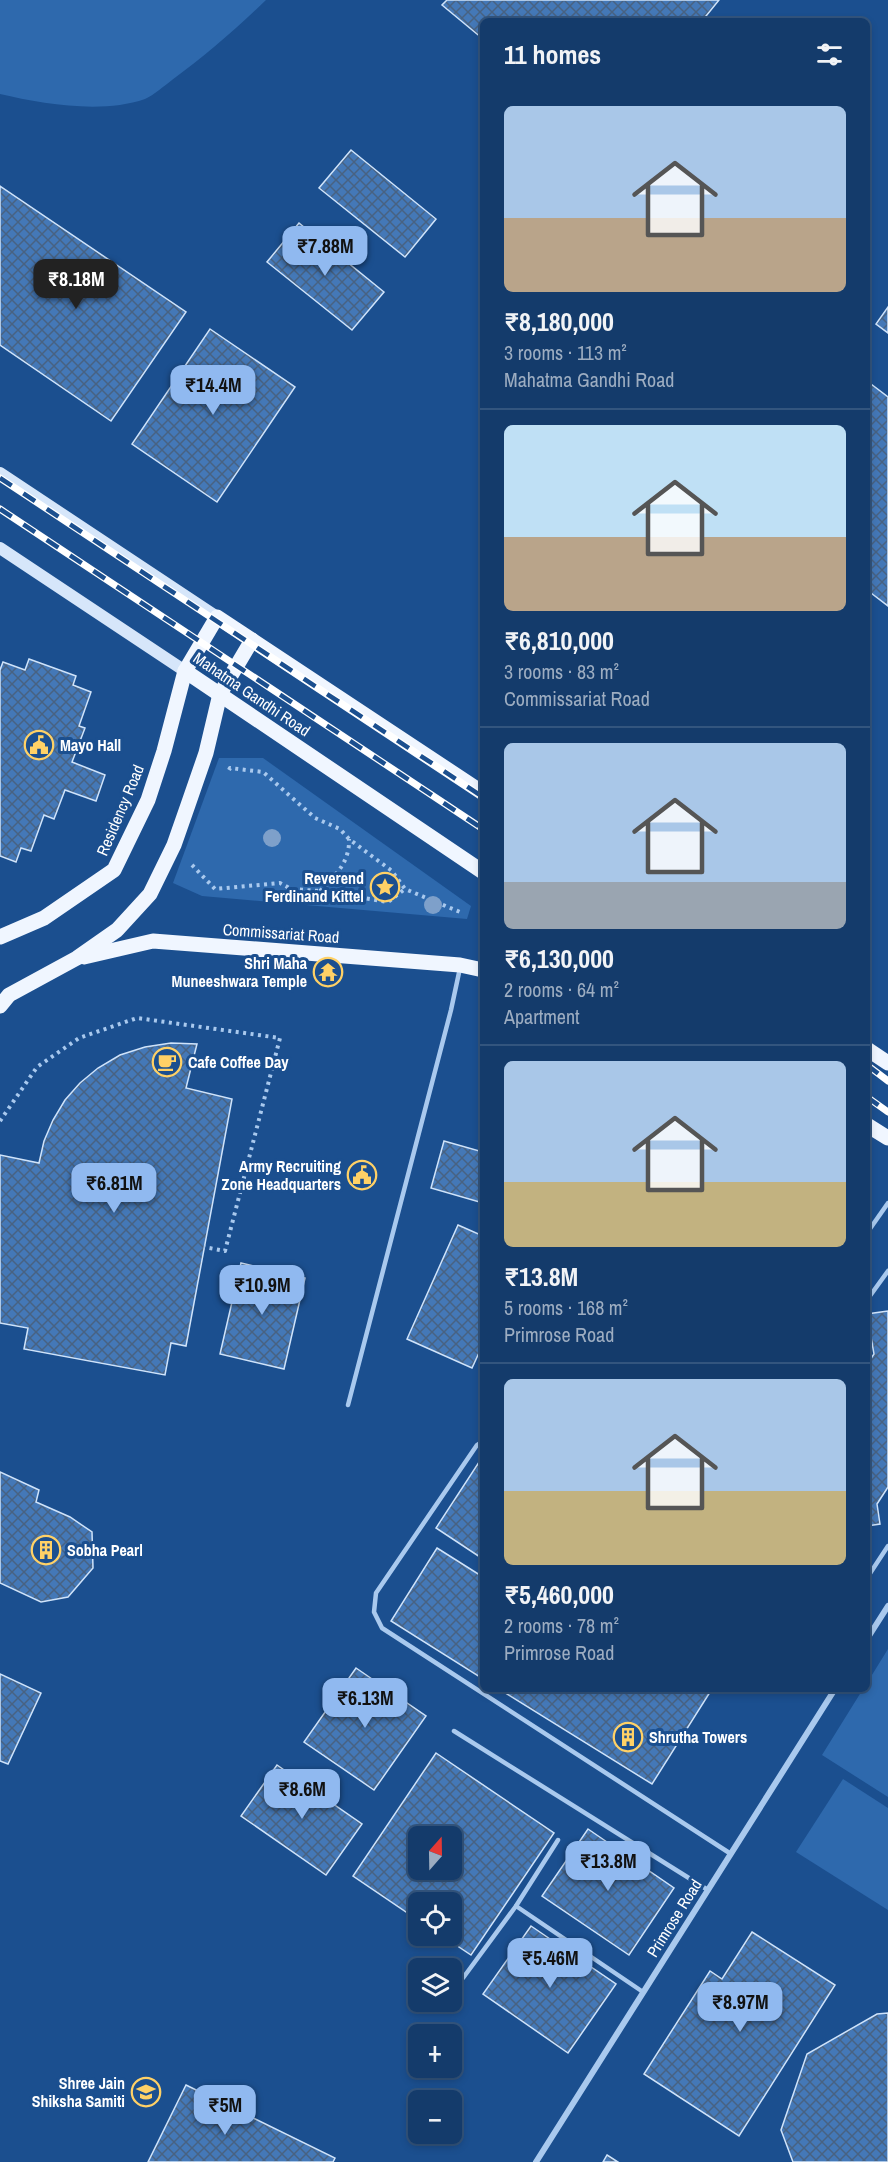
<!DOCTYPE html>
<meta charset="utf-8">
<style>
:root{--surface:#143b6b;--page:#1d4271;--text:#f1f3f6;--muted:#9dadc1;--line:#33557e;--accent:#90b9f0}
body{margin:0;font-family:"Archivo Narrow",sans-serif;background:var(--page);color:var(--text);height:100vh;display:flex;flex-direction:column;font-size:22px;white-space:nowrap}
*{box-sizing:border-box;margin:0}
p{font-size:20px;color:var(--muted)}
.icon{flex:none;width:33px;height:33px;fill:none;stroke:currentColor;stroke-width:2;stroke-linecap:round;stroke-linejoin:round}
.map{position:relative;flex:1;overflow:hidden}
.drawer{position:absolute;left:480px;top:18px;width:390px;height:1674px;display:flex;flex-direction:column;background:var(--surface);border-radius:9px;box-shadow:0 3px 9px #0003,0 0 0 2px var(--line)}
.drawer>*{flex:none}
.needle{width:39px;rotate:20deg}
.controls{position:absolute;left:408px;top:1826px;display:grid;gap:12px}
.controls a{display:grid;place-items:center;width:54px;height:54px;border-radius:9px;background:var(--surface);box-shadow:0 3px 9px #0003,0 0 0 2px var(--line);font-size:30px}
.price{position:absolute;translate:-50% -51px;padding:0 14px;border-radius:12px;background:var(--accent);color:#111;font-size:20px;line-height:39px;filter:drop-shadow(0 2px 3px #0008)}
.price::after{content:'';position:absolute;left:50%;top:36px;width:18px;height:14px;margin-left:-9px;background:inherit;clip-path:polygon(0 0,100% 0,50% 100%)}
.price.current{background:#222;color:#fff}
ul{padding:0;list-style:none}
li{display:grid;align-content:center;gap:12px;height:318px;padding:0 24px}
li+li{border-top:2px solid var(--line)}
li span{display:grid;place-items:center;height:186px;border-radius:9px;color:#555}
li>.icon{margin-inline-start:auto}
span .icon{width:108px;height:108px;fill:#fffc;stroke-width:1}
li b{font-size:26px}
h2{display:flex;justify-content:space-between;align-items:center;height:72px;padding:0 24px;font-size:26px}
.map>svg:first-child{display:block}
.green{fill:#2e69ad}
.building{fill:url(#building-cross-hatch);stroke:#cfe3fa;stroke-width:1.5;fill-rule:evenodd}
.lines{fill:none;stroke-linecap:round;stroke-linejoin:round}
.path{stroke:#a9c9ee;stroke-width:4;stroke-dasharray:3 4.5;stroke-linecap:butt}
.lane{stroke:#a9c9ee;stroke-width:4.5}
.street{stroke:#a9c9ee;stroke-width:6}
.secondary{stroke:#d6e6fa;stroke-width:12}
.primary{stroke:#f0f6ff;stroke-width:15}
.rail-casing{stroke:#fff;stroke-width:7}
.rail{stroke:#1b4f8f;stroke-width:4.5;stroke-dasharray:14;stroke-linecap:butt}
.tree{fill:#7ea0ca}
.labels{text-anchor:middle;stroke-width:6;stroke-linejoin:round;paint-order:stroke}
.street-label{font-size:16px;fill:#fff;stroke:#1b4f8f}
.poi-label{font-size:16px;font-weight:bold;fill:#fff;stroke:#1b4f8f;text-anchor:start}
</style>
<div class="map">
<svg width="888" height="2162" viewBox="0 0 888 2162">
<defs>
<pattern id="building-cross-hatch" width="8" height="8" patternUnits="userSpaceOnUse" patternTransform="scale(1.5)"><rect width="8" height="8" fill="#4478b7"/><path d="M0 0l8 8M0 8l8-8" fill="none" stroke="#486282"/></pattern>
</defs>
<rect width="100%" height="100%" fill="#1b4f8f"/>
<g class="green">
<path d="M0,0H266C236,29 205,56 172,80C164,86 154,95 145,99C102,114 43,104 0,94Z"/>
<path d="M219,758H263L471,906L467,919L202,896L173,883Z"/>
<path d="M888,1649V1797L822,1755L863,1689H867V1683Z"/>
<path d="M843,1779L888,1808V1910L796,1852Z"/>
</g>
<g class="building">
<path d="M447,0H719L702,21H483V39L442,5Z"/>
<path d="M351,150L436,219L405,257L319,188Z"/>
<path d="M0,186L186,312L111,421L0,345Z"/>
<path d="M299,223L384,292L352,330L267,262Z"/>
<path d="M888,307V333L876,324Z"/>
<path d="M210,329L295,387L217,502L132,444Z"/>
<path d="M867,381L888,397V606L867,590Z"/>
<path d="M29,659L76,676L73,685L91,692L79,726L85,728L72,762L105,775L96,801L65,790L54,819L44,815L31,851L21,848L16,862L0,856V670L3,662L25,670Z"/>
<path d="M171,1043L197,1044L186,1088L232,1099L186,1346L171,1343L165,1375L24,1349L28,1328L0,1323V1155L39,1163L44,1141L53,1120L65,1100L80,1083L98,1068L120,1055L145,1047Z"/>
<path d="M444,1141L483,1152V1203L431,1188Z"/>
<path d="M458,1225L483,1236V1344L472,1368L407,1339Z"/>
<path d="M241,1263L305,1278L284,1369L220,1354Z"/>
<path d="M888,1311V1487L877,1504L880,1524L867,1526V1364L874,1354L867,1314Z"/>
<path d="M483,1456V1559L436,1528Z"/>
<path d="M0,1472L39,1490L36,1502L70,1517L92,1532L93,1568L68,1597L41,1602L0,1583Z"/>
<path d="M437,1548L483,1577V1679L391,1621Z"/>
<path d="M356,1668L426,1716L374,1790L304,1742Z"/>
<path d="M0,1674L41,1693L8,1764L0,1761Z"/>
<path d="M499,1689H712L652,1784Z"/>
<path d="M436,1753L554,1833L471,1955L441,1935H452V1902H418V1920L353,1876ZM418,1836H452V1869H418Z"/>
<path d="M277,1765L362,1824L326,1875L241,1816Z"/>
<path d="M588,1829L674,1888L629,1955L542,1896Z"/>
<path d="M531,1926L616,1984L568,2053L483,1994Z"/>
<path d="M752,1932L835,1985L739,2136L644,2074L710,1971L722,1979Z"/>
<path d="M888,2013V2162H793L781,2130L807,2054L877,2014Z"/>
<path d="M186,2085L335,2158L333,2162H148Z"/>
<path d="M607,2155L618,2162H603Z"/>
</g>
<g class="lines">
<g class="path">
<path d="M229,770L230,768L263,772L315,818L340,829L349,839L392,871L405,889L460,912"/>
<path d="M192,865L215,889L280,883L291,889L320,891L388,902L405,889"/>
<path d="M320,891C335,876 350,862 349,839"/>
<path d="M0,1121L37,1067L79,1038L137,1018L280,1038L225,1251L204,1247"/>
</g>
<g class="lane">
<path d="M867,1233L888,1203"/>
<path d="M867,1300L888,1271"/>
<path d="M348,1405L451,1010L460,968"/>
<path d="M483,1441L477,1445L376,1593L374,1612L382,1628L731,1854"/>
<path d="M867,1578L888,1546"/>
<path d="M454,1731L708,1890"/>
<path d="M516,1906L643,1992"/>
<path d="M463,1978L516,1906L558,1840"/>
</g>
<g class="street">
<path d="M867,1639L888,1606"/>
<path d="M536,2162L835,1689"/>
</g>
<g class="secondary">
<path d="M0,473L217,617"/>
<path d="M0,548L185,671"/>
</g>
<g class="primary">
<path d="M185,671L483,872"/>
<path d="M0,937L44,918L114,870L148,800L164,751L185,671L217,617L483,793"/>
<path d="M84,957L153,941L460,965L483,970"/>
<path d="M0,1006L9,995L77,958L117,930L150,894L174,845L188,805L206,753L220,694L252,640"/>
<path d="M867,1049L888,1063"/>
<path d="M867,1125L888,1138"/>
</g>
<g class="rail-casing">
<g id="rail">
<path d="M0,478L483,797"/>
<path d="M0,509L483,829"/>
<path d="M867,1065L888,1081"/>
<path d="M867,1097L888,1112"/>
</g>
</g>
<use href="#rail" class="rail"/>
</g>
<g class="tree">
<circle cx="272" cy="838" r="9"/>
<circle cx="433" cy="905" r="9"/>
</g>
<defs>
<g id="civic-ring" transform="scale(1.5)"><circle r="9.5" fill="#1b4f8f" stroke="#ffd166" stroke-width="1.5"/><path d="M-.6-6.5H3V-4.5H.6V-3L4-1V1h2V6H-6V1h2V-1L-.6-3ZM-1.2 2.5V6h2.4V2.5Z" fill="#ffd166"/></g>
<g id="sight-ring" transform="scale(1.5)"><circle r="9.5" fill="#1b4f8f" stroke="#ffd166" stroke-width="1.5"/><path d="M0-6L1.8-2.2L6-1.7L2.9 1.2L3.7 5.4L0 3.3L-3.7 5.4L-2.9 1.2L-6-1.7L-1.8-2.2Z" fill="#ffd166"/></g>
<g id="temple-ring" transform="scale(1.5)"><circle r="9.5" fill="#1b4f8f" stroke="#ffd166" stroke-width="1.5"/><path d="M0-6L5-2H3V0L6.5 2.5H4V6H1.5V3h-3V6H-4V2.5H-6.5L-3 0V-2H-5Z" fill="#ffd166"/></g>
<g id="cafe-ring" transform="scale(1.5)"><circle r="9.5" fill="#1b4f8f" stroke="#ffd166" stroke-width="1.5"/><path d="M-5.5-4.5H6V0H3Q3 3.5 0 3.5H-2.5Q-5.5 3.5-5.5 0ZM3-3.2v2h1.7v-2ZM-6 4.5H4V6H-6Z" fill="#ffd166"/></g>
<g id="building-ring" transform="scale(1.5)"><circle r="9.5" fill="#1b4f8f" stroke="#ffd166" stroke-width="1.5"/><path d="M-4-6H4V6H1V3H-1V6H-4ZM-2.5-4.3h1.7v1.8h-1.7ZM.8-4.3h1.7v1.8H.8ZM-2.5-1h1.7V.8h-1.7ZM.8-1h1.7V.8H.8Z" fill="#ffd166"/></g>
<g id="school-ring" transform="scale(1.5)"><circle r="9.5" fill="#1b4f8f" stroke="#ffd166" stroke-width="1.5"/><path d="M0-5L7-2L0 1L-7-2ZM-4 1L0 2.5L4 1V4Q0 6-4 4Z" fill="#ffd166"/></g>
</defs>
<g fill-rule="evenodd">
<use href="#civic-ring" x="39" y="745"/>
<use href="#sight-ring" x="385" y="887"/>
<use href="#temple-ring" x="328" y="972"/>
<use href="#cafe-ring" x="167" y="1062"/>
<use href="#civic-ring" x="362" y="1175"/>
<use href="#building-ring" x="46" y="1550"/>
<use href="#building-ring" x="628" y="1737"/>
<use href="#school-ring" x="146" y="2092"/>
</g>
<g class="labels">
<g class="street-label">
<text transform="translate(252 694) rotate(34)" y="6">Mahatma Gandhi Road</text>
<text transform="translate(120 810) rotate(-67)" y="6">Residency Road</text>
<text transform="translate(281 933) rotate(4)" y="6">Commissariat Road</text>
<text transform="translate(674 1918) rotate(-58)" y="6">Primrose Road</text>
</g>
<g class="poi-label">
<text x="60" y="751">Mayo Hall</text>
<text x="364" y="884" text-anchor="end">Reverend<tspan x="364" dy="18">Ferdinand Kittel</tspan></text>
<text x="307" y="969" text-anchor="end">Shri Maha<tspan x="307" dy="18">Muneeshwara Temple</tspan></text>
<text x="188" y="1068">Cafe Coffee Day</text>
<text x="341" y="1172" text-anchor="end">Army Recruiting<tspan x="341" dy="18">Zone Headquarters</tspan></text>
<text x="67" y="1556">Sobha Pearl</text>
<text x="649" y="1743">Shrutha Towers</text>
<text x="125" y="2089" text-anchor="end">Shree Jain<tspan x="125" dy="18">Shiksha Samiti</tspan></text>
</g>
</g>
</svg>
<div class="controls">
<a><svg class="needle" viewBox="-14 -14 28 28"><path d="M0-13l5 13h-10z" fill="#e53935"/><path d="M0 13l5-13h-10z" fill="#9dadc1"/></svg></a>
<a><svg class="icon" aria-label="locate" viewBox="0 0 24 24"><circle cx="12" cy="12" r="6"/><path d="M12 2v4M12 18v4M2 12h4M18 12h4"/></svg></a>
<a><svg class="icon" aria-label="layers" viewBox="0 0 24 24"><path d="M12 4l9 5-9 5-9-5zM3 14l9 5 9-5"/></svg></a>
<a>+</a>
<a>−</a>
</div>
<b class="price" style="left:325px;top:277px">₹7.88M</b>
<b class="price current" style="left:76px;top:310px">₹8.18M</b>
<b class="price" style="left:213px;top:416px">₹14.4M</b>
<b class="price" style="left:114px;top:1214px">₹6.81M</b>
<b class="price" style="left:262px;top:1316px">₹10.9M</b>
<b class="price" style="left:365px;top:1729px">₹6.13M</b>
<b class="price" style="left:302px;top:1820px">₹8.6M</b>
<b class="price" style="left:608px;top:1892px">₹13.8M</b>
<b class="price" style="left:550px;top:1989px">₹5.46M</b>
<b class="price" style="left:740px;top:2033px">₹8.97M</b>
<b class="price" style="left:225px;top:2136px">₹5M</b>
<section class="drawer">
<h2>11 homes<svg class="icon" aria-label="filters" viewBox="0 0 24 24"><path d="M4 7h16M4 17h16"/><circle cx="9" cy="7" r="2"/><circle cx="15" cy="17" r="2"/></svg></h2>
<ul>
<li><span style="background:linear-gradient(#a9c7e8 60%,#b9a48a 0)"><svg class="icon" aria-label="home" viewBox="0 0 24 24"><path d="M3 11l9-7 9 7M6 9v11h12V9"/></svg></span><div><b>₹8,180,000</b><p>3 rooms · 113 m²</p><p>Mahatma Gandhi Road</p></div></li>
<li><span style="background:linear-gradient(#bfe0f5 60%,#b9a48a 0)"><svg class="icon" aria-label="home" viewBox="0 0 24 24"><path d="M3 11l9-7 9 7M6 9v11h12V9"/></svg></span><div><b>₹6,810,000</b><p>3 rooms · 83 m²</p><p>Commissariat Road</p></div></li>
<li><span style="background:linear-gradient(#a9c7e8 75%,#9aa5b1 0)"><svg class="icon" aria-label="home" viewBox="0 0 24 24"><path d="M3 11l9-7 9 7M6 9v11h12V9"/></svg></span><div><b>₹6,130,000</b><p>2 rooms · 64 m²</p><p>Apartment</p></div></li>
<li><span style="background:linear-gradient(#a9c7e8 65%,#c2b280 0)"><svg class="icon" aria-label="home" viewBox="0 0 24 24"><path d="M3 11l9-7 9 7M6 9v11h12V9"/></svg></span><div><b>₹13.8M</b><p>5 rooms · 168 m²</p><p>Primrose Road</p></div></li>
<li><span style="background:linear-gradient(#a9c7e8 60%,#c2b280 0)"><svg class="icon" aria-label="home" viewBox="0 0 24 24"><path d="M3 11l9-7 9 7M6 9v11h12V9"/></svg></span><div><b>₹5,460,000</b><p>2 rooms · 78 m²</p><p>Primrose Road</p></div></li>
</ul>
</section>
</div>
